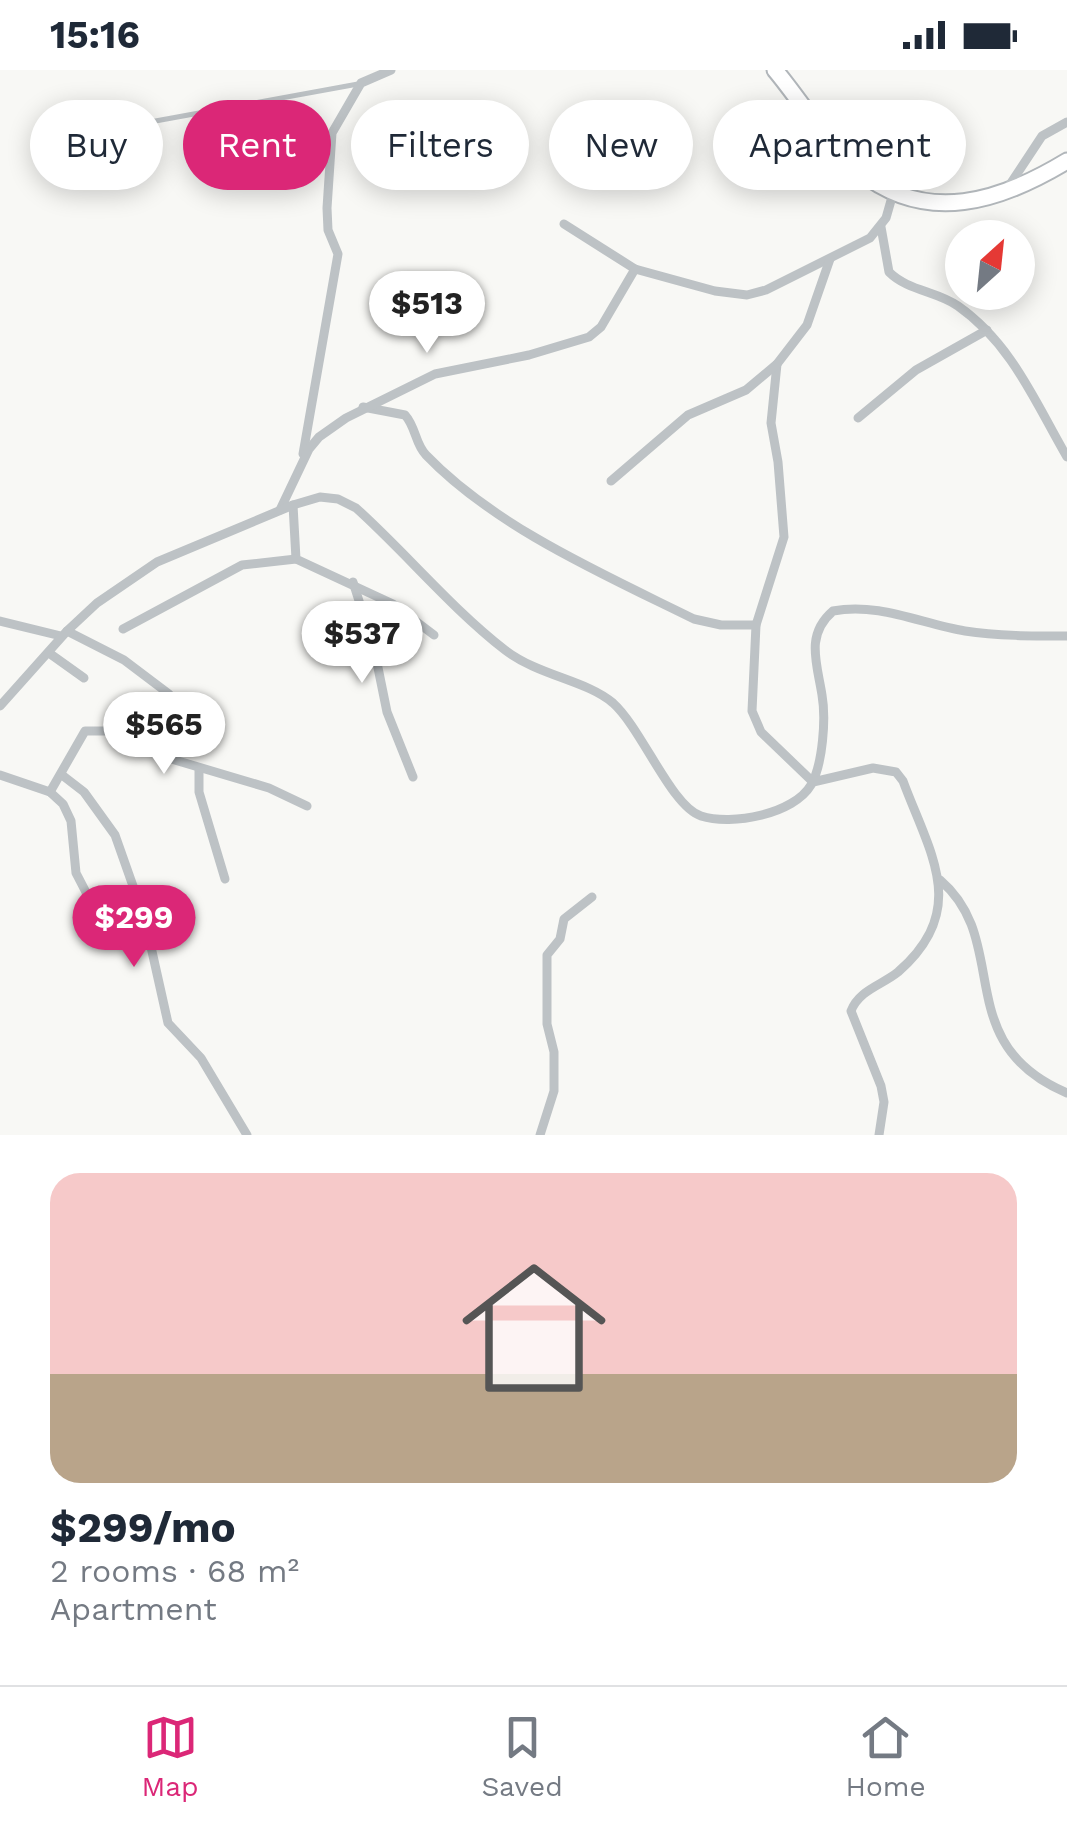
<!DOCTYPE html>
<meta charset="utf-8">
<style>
:root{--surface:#fff;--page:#f2f2f3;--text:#1f2937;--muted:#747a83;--line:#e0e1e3;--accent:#db2777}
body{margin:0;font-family:"Work Sans",sans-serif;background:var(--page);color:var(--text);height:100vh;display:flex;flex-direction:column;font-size:38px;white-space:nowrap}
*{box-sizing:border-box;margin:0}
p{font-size:32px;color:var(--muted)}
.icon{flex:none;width:55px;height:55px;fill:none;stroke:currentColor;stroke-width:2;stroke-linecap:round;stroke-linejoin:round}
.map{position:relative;height:1065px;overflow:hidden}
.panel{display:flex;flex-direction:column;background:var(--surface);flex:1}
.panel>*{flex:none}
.hud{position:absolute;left:30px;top:30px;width:1008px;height:90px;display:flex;gap:20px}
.needle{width:65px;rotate:27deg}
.controls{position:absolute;left:945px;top:150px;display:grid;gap:20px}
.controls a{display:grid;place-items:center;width:90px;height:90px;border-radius:50%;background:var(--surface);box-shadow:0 5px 25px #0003;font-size:50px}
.price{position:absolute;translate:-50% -85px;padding:0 22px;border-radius:35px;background:#fff;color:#222;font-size:32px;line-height:65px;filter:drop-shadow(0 2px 5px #0008)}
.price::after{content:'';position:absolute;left:50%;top:60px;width:30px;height:22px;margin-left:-15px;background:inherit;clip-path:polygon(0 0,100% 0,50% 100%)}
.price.current{background:var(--accent);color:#fff}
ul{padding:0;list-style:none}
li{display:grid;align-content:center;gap:20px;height:530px;padding:0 50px}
li span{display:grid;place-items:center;height:310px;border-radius:30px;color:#555}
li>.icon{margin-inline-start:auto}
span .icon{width:180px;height:180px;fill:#fffc;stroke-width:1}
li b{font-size:42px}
.pill{padding:0 35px;border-radius:45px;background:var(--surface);box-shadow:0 5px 25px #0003;font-size:35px;line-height:90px}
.pill.current{background:var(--accent);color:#fff}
.status{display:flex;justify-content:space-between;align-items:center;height:70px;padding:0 50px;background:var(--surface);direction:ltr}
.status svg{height:28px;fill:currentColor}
.tab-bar{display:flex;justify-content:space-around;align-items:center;height:140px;border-top:2px solid var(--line);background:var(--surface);font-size:28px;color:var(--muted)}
.tab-bar a{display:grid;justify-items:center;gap:5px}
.tab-bar .current{color:var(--accent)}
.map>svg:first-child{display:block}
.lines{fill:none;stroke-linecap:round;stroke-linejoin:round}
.primary-casing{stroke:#b1b6ba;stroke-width:19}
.lane{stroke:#bdc2c5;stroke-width:5}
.street{stroke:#bdc2c5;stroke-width:9}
.primary{stroke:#fff;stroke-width:15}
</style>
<div class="status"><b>15:16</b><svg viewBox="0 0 49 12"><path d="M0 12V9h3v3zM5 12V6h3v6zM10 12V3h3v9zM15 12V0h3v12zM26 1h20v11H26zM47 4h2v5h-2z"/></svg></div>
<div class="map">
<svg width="1067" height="1065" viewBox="0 0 1067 1065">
<rect width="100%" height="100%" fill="#f8f8f5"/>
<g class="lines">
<g class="primary-casing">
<path id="primary" d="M775,0C802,32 826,74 859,101C927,156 1001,131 1067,91"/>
</g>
<path class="lane" d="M150,52L358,14"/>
<g class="street">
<path d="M1007,119L1042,66L1067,52"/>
<path d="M564,154L635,199L715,221L747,225L766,220L870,168L886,148L894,120"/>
<path d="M881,157L889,202C908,221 937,221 958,236C1012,274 1035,332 1067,387"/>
<path d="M777,294L771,353L778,392L784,467L756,555L752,641L761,662L813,712"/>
<path d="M363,337L405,345C416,357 415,374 426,385C495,457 605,505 694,549L721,555H756"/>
<path d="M858,348L916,300L987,260"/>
<path d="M303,384L338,184L328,160L327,138L332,63L361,13L391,0"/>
<path d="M611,411L688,345L746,320L777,294L807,255L830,189"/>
<path d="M293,435L296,489L393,534L434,565"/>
<path d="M280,440L309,379L319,367L346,348L435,304L529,285L589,267L601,257L635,199"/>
<path d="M353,512L374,578L387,642L413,707"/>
<path d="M0,551L61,566"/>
<path d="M123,559L242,495L296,489"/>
<path d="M67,561L124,590L169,624"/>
<path d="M49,583L84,608"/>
<path d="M0,636L67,561L97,533L157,492L293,435L320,427L338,429L356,438C406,483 451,538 505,580C539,606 586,610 613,633C642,659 671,736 701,746C732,756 794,744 811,715C823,694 826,648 822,625C817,593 805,565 833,541C878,532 922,554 965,561C997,566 1034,566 1067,566"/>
<path d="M199,698V722L225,809"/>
<path d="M0,705L50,722L63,734L71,751L76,803L89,828"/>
<path d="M62,705L84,722L115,765L145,850L168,953L201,988L247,1065"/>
<path d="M813,712L873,698L896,702L903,711C930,784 970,839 898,902C882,915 859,920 851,941L881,1016L884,1032L879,1065"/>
<path d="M50,722L85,661H140L147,662L168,688L269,718L307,736"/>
<path d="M940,810C1013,872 949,973 1067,1023"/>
<path d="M540,1065L554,1021V982L547,954V885L560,869L564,849L592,827"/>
</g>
<use href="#primary" class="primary"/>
</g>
</svg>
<div class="controls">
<a><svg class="needle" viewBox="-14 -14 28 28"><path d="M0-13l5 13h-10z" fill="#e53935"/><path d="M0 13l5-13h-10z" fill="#747a83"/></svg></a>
</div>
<b class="price" style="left:427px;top:286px">$513</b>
<b class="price" style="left:362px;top:616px">$537</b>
<b class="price" style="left:164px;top:707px">$565</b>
<b class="price current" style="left:134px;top:900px">$299</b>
<div class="hud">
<a class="pill">Buy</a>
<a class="pill current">Rent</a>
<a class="pill">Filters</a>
<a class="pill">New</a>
<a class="pill">Apartment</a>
</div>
</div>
<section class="panel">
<ul>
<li><span style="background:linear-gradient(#f6c9c9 65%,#b9a48a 0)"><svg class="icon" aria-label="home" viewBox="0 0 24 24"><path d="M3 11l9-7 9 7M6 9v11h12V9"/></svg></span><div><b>$299/mo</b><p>2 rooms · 68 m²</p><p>Apartment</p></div></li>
</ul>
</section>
<nav class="tab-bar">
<a class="current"><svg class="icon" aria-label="map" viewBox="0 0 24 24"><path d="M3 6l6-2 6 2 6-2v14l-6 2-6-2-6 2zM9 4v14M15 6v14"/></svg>Map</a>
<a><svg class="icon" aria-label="saved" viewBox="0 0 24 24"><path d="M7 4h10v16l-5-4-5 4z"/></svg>Saved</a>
<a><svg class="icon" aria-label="home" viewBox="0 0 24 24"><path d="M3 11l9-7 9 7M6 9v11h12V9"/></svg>Home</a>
</nav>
